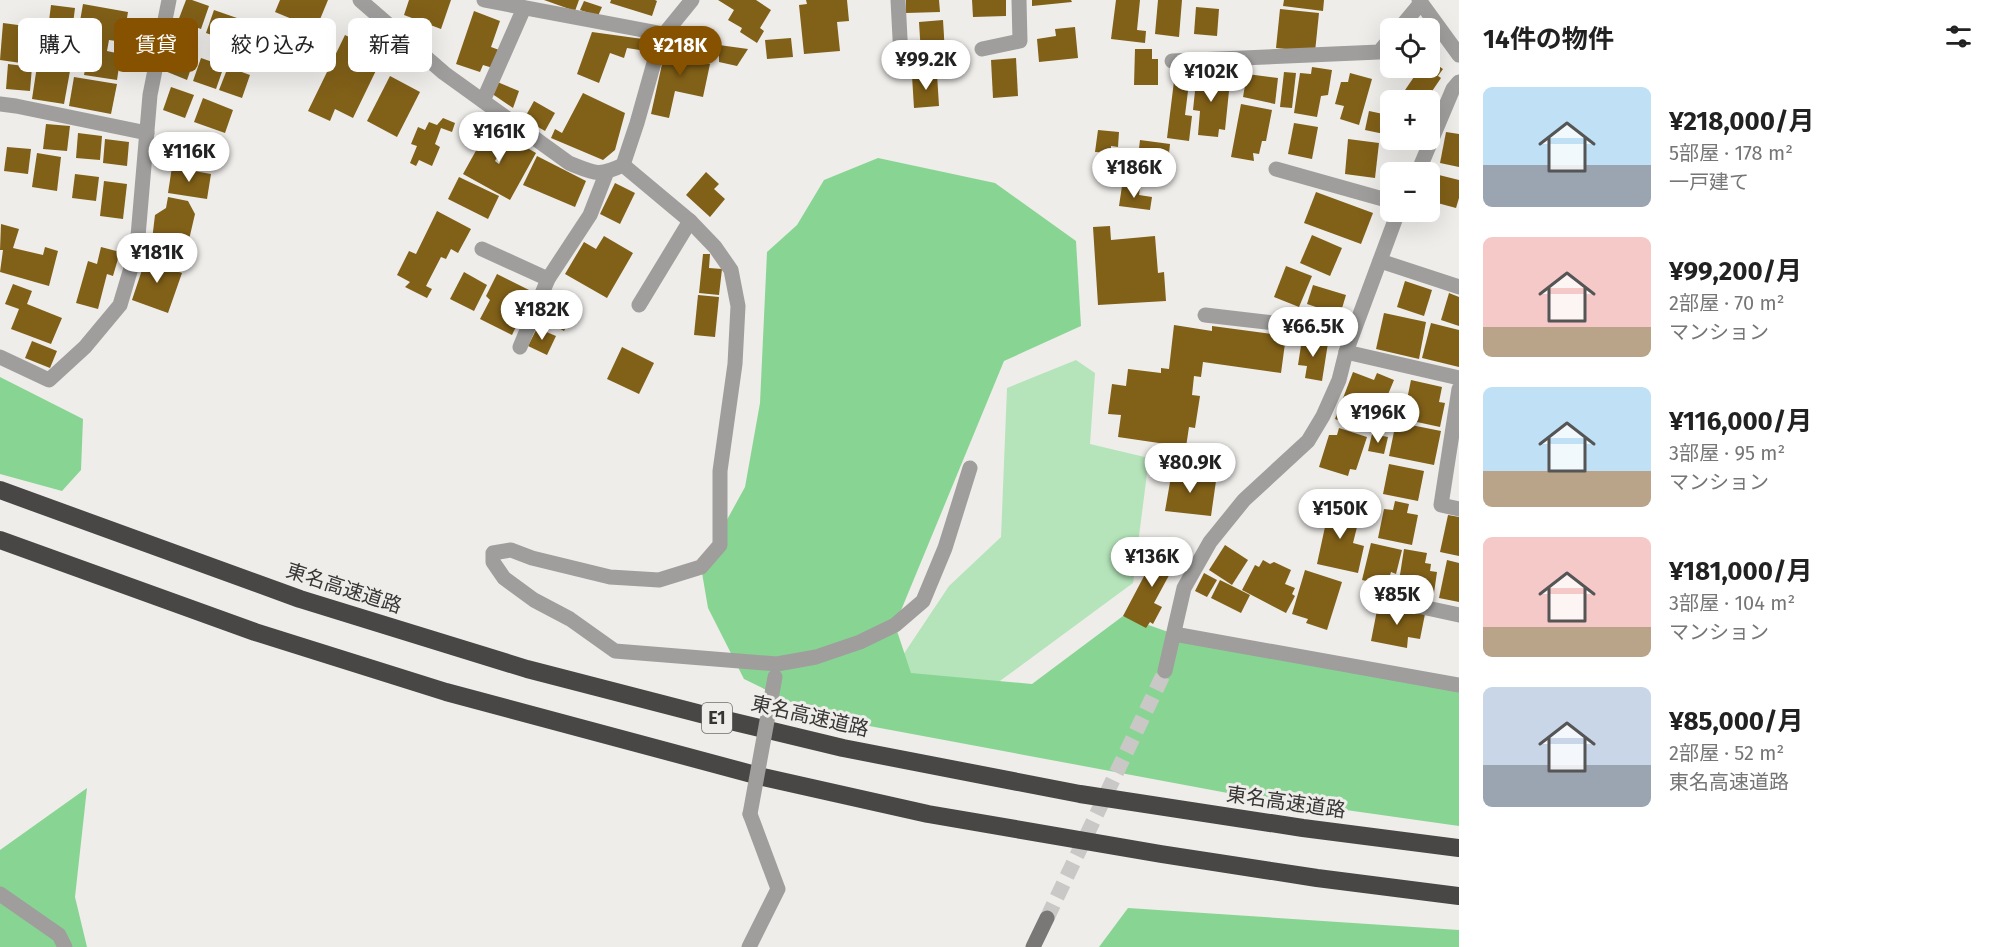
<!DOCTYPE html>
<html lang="ja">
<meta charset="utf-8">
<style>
:root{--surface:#fff;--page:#f6f6f6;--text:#222;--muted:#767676;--accent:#875200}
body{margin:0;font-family:"Fira Sans","Noto Sans JP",sans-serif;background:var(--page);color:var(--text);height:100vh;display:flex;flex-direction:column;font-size:22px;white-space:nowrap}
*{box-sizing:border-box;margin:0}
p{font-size:20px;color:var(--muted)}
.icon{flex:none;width:33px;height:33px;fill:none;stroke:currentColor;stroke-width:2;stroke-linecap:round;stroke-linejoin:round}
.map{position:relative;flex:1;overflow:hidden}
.drawer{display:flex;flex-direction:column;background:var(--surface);width:540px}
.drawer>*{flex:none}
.hud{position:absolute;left:18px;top:18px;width:570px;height:54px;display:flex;gap:12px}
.controls{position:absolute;left:1380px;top:18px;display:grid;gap:12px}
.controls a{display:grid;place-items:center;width:60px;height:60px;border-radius:9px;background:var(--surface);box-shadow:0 6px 24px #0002;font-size:30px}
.price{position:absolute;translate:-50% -51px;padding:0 14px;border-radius:21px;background:#fff;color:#222;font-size:20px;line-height:39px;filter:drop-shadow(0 2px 3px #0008)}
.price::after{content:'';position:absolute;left:50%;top:36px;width:18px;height:14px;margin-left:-9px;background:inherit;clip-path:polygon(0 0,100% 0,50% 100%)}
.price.on{background:var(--accent);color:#fff}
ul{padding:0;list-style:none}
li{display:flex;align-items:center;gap:18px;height:150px;padding:0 24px}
li span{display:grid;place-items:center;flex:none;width:168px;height:120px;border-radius:9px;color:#555}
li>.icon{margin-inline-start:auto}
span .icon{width:72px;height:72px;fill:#fffc;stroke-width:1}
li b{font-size:26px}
h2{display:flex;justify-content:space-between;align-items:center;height:72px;padding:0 24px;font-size:26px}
.tag{padding:0 21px;border-radius:9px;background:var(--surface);box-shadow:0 6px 24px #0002;font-size:21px;line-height:54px}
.tag.on{background:var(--accent);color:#fff}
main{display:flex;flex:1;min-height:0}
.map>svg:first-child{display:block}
.green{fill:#b5e4ba}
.forest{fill:#88d593}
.building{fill:#816018}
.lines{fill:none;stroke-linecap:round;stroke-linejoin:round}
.secondary-tunnel{stroke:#cac8c6;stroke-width:15;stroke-dasharray:15 8;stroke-linecap:butt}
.street{stroke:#9f9e9d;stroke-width:15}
.secondary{stroke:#7a7876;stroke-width:15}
.highway{stroke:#494745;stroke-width:18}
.street-bridge{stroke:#9f9e9d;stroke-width:15}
.labels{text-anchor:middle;stroke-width:6;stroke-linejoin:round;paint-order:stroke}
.shield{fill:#efedea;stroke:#6e6d6b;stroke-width:1.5}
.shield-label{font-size:18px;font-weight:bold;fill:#373635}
.street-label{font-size:20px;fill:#373635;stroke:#efedea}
</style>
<main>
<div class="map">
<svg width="1459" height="947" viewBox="0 0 1459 947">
<rect width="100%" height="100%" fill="#efedea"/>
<path class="green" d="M1076,360L1095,373L1090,444L1149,458L1133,583L989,689L893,670L949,586L1001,537L1007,388Z"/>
<g class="forest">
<path d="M878,158L995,183L1076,241L1081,326L1004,361L895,625L911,673L1032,684L1123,616L1174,634L1459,685V826L1233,794L821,717L744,679L708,608L701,567L745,487L760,403L767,252L797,225L824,180Z"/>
<path d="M0,377L83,419L81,470L62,491L0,474Z"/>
<path d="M87,788L75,897L87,947H0V850Z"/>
<path d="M1128,908L1459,930V947H1099Z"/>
</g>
<g class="building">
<path d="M186,0H192L209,6L201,29L178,21Z"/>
<path d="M280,0H328L316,29L275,12Z"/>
<path d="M409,0H451L441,29L404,15Z"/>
<path d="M544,0H579L575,11Z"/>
<path d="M611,0H655L657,1L652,16L610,3Z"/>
<path d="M718,0H756L771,10L760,28L764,31L757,43L740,32L742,28L728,20L734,10Z"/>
<path d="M806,0H847L849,21L837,22L840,51L804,54L799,5L807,4Z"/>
<path d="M906,0H939L940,12L906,13Z"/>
<path d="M972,0H1006V16L973,17Z"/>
<path d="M1032,0H1071L1072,2L1032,6Z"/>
<path d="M1116,0H1140L1137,30L1146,31L1145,43L1111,39Z"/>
<path d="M1158,0H1182L1179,37L1155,34Z"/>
<path d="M1284,0H1324L1323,11L1283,6Z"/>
<path d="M584,1L602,7L598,16L580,10Z"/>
<path d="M83,4L128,12L123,42L109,40L107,51L121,54L117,80L84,75L87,58L74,55Z"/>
<path d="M51,5L75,8L72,32L48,29Z"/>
<path d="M1196,7L1219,9L1217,36L1194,34Z"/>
<path d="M1280,9L1319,13L1315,52L1276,48Z"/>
<path d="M214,10L237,18L229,41L206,33Z"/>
<path d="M474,11L500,21L491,47L502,51L496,69L483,65L480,72L456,64Z"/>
<path d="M240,18L263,27L255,50L232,41Z"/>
<path d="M943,20L945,53L921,54L919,22Z"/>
<path d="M3,23L33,27L28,64L0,60Z"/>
<path d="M274,27L286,32L276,61L264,57Z"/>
<path d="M1075,27L1078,58L1039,62L1037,39L1056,36L1055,29Z"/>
<path d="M592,32L650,40L646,51L627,48L624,58L610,53L599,83L577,74Z"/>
<path d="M345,35L384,54L353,118L335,109L330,121L308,111Z"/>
<path d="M791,38L793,57L767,59L765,40Z"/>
<path d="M675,43L707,50L704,63L710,64L703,97L675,91L669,118L651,114L664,55L672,57Z"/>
<path d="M719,45L748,49L737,66L719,62Z"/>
<path d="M173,48L195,57L187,80L165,71Z"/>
<path d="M1135,49H1152V59H1158V85H1134Z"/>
<path d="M201,58L224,66L216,89L193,81Z"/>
<path d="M1016,58L1018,96L993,98L991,60Z"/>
<path d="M1430,60L1443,69L1438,76L1441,78L1426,100H1408L1401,96L1420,68H1430Z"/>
<path d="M8,64L32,67L30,91L6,89Z"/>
<path d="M37,66L70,71L64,104L32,99Z"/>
<path d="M228,67L250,75L242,98L219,90Z"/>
<path d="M1312,67L1332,70L1328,95L1321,96L1317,117L1294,113L1300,73L1311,74Z"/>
<path d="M1197,72L1226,75L1224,90L1229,91L1225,130L1219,129L1218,137L1198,135L1200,111L1193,110Z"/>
<path d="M1284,72L1296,73L1292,108L1280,107Z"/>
<path d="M1175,73L1190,75L1185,115L1192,116L1189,141L1167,138Z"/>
<path d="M1350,73L1372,79L1359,125L1340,119L1344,106L1335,104L1341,82H1348Z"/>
<path d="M937,74L939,106L914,108L912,76Z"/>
<path d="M1247,74L1278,78L1275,104L1243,97Z"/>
<path d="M390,76L420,92L397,137L367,121Z"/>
<path d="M74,77L117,84L111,114L69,106Z"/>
<path d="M495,81L519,91L513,108L488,91Z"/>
<path d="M171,87L194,95L185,118L163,110Z"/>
<path d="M583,93L625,113L615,150L603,160L551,138L555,129L562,133Z"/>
<path d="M203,98L233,110L225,133L194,122Z"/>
<path d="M534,101L555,113L545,131L524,119Z"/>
<path d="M1241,104L1272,110L1266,141H1262L1259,154L1253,153L1254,161L1231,157Z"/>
<path d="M1369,111L1388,115L1384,134L1365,130Z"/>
<path d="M443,118L455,123L452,132L441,128L435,144L440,147L432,166L419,160L416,166L410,163L417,146L411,144L418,127L425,130L429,122L437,125Z"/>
<path d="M1294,123L1318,127L1312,159L1288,154Z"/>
<path d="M46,124L70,126L67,151L43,149Z"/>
<path d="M486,124L509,136L495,161L499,164L512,139L536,153L510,200L463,174L478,147L474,145Z"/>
<path d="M1098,130L1119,132L1118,147L1111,146V153L1095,152Z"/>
<path d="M1446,132L1459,134V167L1440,163Z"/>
<path d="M78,133L102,136L100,160L76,158Z"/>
<path d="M174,137L212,143L208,168L170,162Z"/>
<path d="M105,139L129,142L127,166L103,163Z"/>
<path d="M1348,139L1379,143L1375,178L1345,174Z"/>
<path d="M1140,140L1170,144L1166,183L1144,180L1146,158L1138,157Z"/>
<path d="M7,147L31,149L28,174L4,171Z"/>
<path d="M37,153L61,157L57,191L32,187Z"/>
<path d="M537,156L586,181L575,207L523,185Z"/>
<path d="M172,167L211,174L207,199L168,193Z"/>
<path d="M706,172L719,184L714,189L725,199L710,217L686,195Z"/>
<path d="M75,174L99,177L96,201L72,198Z"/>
<path d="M1435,174L1459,180V198L1456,208L1430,201Z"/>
<path d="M459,177L499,196L488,219L448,199Z"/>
<path d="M104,181L127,184L123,219L100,216Z"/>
<path d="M615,183L635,193L620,224L600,214Z"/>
<path d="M1122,186L1140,188L1139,195L1152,197L1150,210L1119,206Z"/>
<path d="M1316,192L1373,213L1361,244L1304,223Z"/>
<path d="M168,197L188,201L195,214L188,244L152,240L155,215L166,208Z"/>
<path d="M437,211L471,229L458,253L451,249L446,259L441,257L426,286L432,289L427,298L405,287L410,282L397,275L409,251L416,254Z"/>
<path d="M1,224L19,229L13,248L43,255L45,247L58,251L49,286L0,272L3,250H0Z"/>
<path d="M1110,226L1111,240L1155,236L1158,273L1164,272L1166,301L1098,305L1093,227Z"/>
<path d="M1312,235L1342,248L1330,276L1300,263Z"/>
<path d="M604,236L633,253L607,298L565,274L584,242L596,249Z"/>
<path d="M101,247L120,252L113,276L107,274L98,309L76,303L88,261L97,264Z"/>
<path d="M149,249L163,254L159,265L182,273L168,313L132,300Z"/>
<path d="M703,254H710L709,268L722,269L719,295L699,293Z"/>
<path d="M1286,266L1312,276L1299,307L1274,297Z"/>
<path d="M464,272L487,285L474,311L450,299Z"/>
<path d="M497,274L533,292L512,335L480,319L490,300L486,296Z"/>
<path d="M1405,281L1432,290L1424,316L1397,307Z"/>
<path d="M13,284L32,291L27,304L62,318L51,344L11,329L19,309L5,304Z"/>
<path d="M1313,285L1346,295L1340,315L1307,304Z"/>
<path d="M560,290L580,300L564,331L545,320Z"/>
<path d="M1449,293L1459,297V326L1441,320Z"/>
<path d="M698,295L719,297L715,337L694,335Z"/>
<path d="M1384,313L1426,322L1419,359L1376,349Z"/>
<path d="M1431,323L1459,330V367L1422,358Z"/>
<path d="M1174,325L1212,331V326L1286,336L1281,373L1203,362L1201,377L1194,376L1192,395L1200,396L1195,428L1189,427L1186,447L1118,437L1121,415L1108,414L1112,384L1126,386L1128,369L1161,373V368L1169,369Z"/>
<path d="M537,328L556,336L547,355L528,346Z"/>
<path d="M1302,339L1328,343L1322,381L1305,378L1307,366L1298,365Z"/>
<path d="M32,341L57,351L50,368L25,358Z"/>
<path d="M622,347L654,363L639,394L607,379Z"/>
<path d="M1353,372L1374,380L1377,373L1394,380L1379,416L1367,411L1365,417L1359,415L1355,427L1335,419Z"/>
<path d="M1411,380L1442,387L1439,402L1445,403L1440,427L1403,419Z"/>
<path d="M1396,422L1441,431L1434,465L1389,456Z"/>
<path d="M1339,428L1367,437L1356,470L1350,469L1348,476L1319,467L1329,435H1337Z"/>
<path d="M1372,434L1388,437L1384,454L1368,451Z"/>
<path d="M1389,464L1424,471L1418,501L1383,494Z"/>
<path d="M1173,465L1184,466L1183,476L1216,481L1211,516L1165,511Z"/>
<path d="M1331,499L1350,503L1347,517L1359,519L1353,543L1364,546L1358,573L1317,564Z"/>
<path d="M1395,501L1409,504L1407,513L1418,515L1412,545L1378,538L1384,509L1393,510Z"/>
<path d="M1448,515L1459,517V556L1440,552Z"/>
<path d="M1371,543L1402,550L1396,574L1391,572L1387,586L1362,580Z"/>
<path d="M1161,544L1180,555L1154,603L1162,607L1153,624L1150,622L1146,628L1123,616Z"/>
<path d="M1225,545L1248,560L1232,585L1209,570Z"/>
<path d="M1404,549L1427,553L1425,563L1431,564L1430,571L1437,572L1433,600L1397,594Z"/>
<path d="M1263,560L1270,564L1274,562L1291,570L1285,584L1295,588L1292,594L1295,596L1286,613L1242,590L1255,565L1259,567Z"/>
<path d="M1447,560L1459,563V602L1439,598Z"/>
<path d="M1305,570L1342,582L1327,630L1306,623L1308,619L1292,614Z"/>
<path d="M1204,573L1217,580L1207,597L1195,591Z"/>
<path d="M1220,580L1250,595L1241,613L1211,598Z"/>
<path d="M1378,605L1425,614L1420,639L1408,637L1407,648L1371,641Z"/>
</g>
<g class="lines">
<path class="secondary-tunnel" d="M1047,918L1165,671"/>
<g class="street">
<path d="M360,0L444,73L569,163C594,173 598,177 623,165L637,123L661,38L692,0"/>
<path d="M484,0L664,34"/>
<path d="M898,0L901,57"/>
<path d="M1419,0L1459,55"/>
<path d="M1400,28L1420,4"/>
<path d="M982,49L1020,41L1019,0"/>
<path d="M1172,61L1379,52L1390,39"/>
<path d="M483,101L524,8"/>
<path d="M0,104L16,106L147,133"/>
<path d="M623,165L690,221L715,247L731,270L738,306L735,364L720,471V545L701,567L659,580L610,577L532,558L511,550L493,553V562L504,578L534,600L570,619L615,651L777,664L816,657L860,642L895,625L923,601L945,548L970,468"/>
<path d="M1276,169L1390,201"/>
<path d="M1418,172L1453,89L1459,82"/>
<path d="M482,249L548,279"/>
<path d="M1380,261L1459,287"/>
<path d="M639,305L690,221"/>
<path d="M1205,315L1353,332"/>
<path d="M520,347L548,279L590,215L606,174"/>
<path d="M1346,352L1459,378"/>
<path d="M0,357L49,380L85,347L120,305L137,248L150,95L169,0"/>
<path d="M1459,389L1441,505L1459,509"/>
<path d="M1399,602L1459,615"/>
<path d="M1174,634L1459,685"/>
<path d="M1165,671L1184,588L1210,542L1244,500L1308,441L1323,416L1339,380L1346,352L1398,212"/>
<path d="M0,894L59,935L65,947"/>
<path d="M749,947L778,889L750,814"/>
</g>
<path class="secondary" d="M1033,947L1047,918"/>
<g class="highway">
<path d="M0,490L300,599L527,669L701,714L843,748L1080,794L1303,828L1459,848"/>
<path d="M0,540L255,632L446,692L763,777L928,814L1161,854L1317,878L1459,896"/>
</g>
<path class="street-bridge" d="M750,814L775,677"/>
</g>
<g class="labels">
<rect class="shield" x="702" y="703" width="30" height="30" rx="4.5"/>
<g class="shield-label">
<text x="717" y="724">E1</text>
</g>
<g class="street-label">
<text transform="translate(344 588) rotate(18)" y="7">東名高速道路</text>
<text transform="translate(810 716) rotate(13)" y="7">東名高速道路</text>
<text transform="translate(1286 802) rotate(8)" y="7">東名高速道路</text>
</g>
</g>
</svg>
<div class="controls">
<a><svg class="icon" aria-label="locate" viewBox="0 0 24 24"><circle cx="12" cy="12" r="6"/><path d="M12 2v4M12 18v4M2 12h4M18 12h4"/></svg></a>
<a>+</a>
<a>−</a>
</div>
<b class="price on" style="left:680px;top:77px">¥218K</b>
<b class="price" style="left:926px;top:91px">¥99.2K</b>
<b class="price" style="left:1211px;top:103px">¥102K</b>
<b class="price" style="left:499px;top:163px">¥161K</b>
<b class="price" style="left:189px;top:183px">¥116K</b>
<b class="price" style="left:1134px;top:199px">¥186K</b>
<b class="price" style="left:157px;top:284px">¥181K</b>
<b class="price" style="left:542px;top:341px">¥182K</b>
<b class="price" style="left:1313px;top:358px">¥66.5K</b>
<b class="price" style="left:1378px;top:444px">¥196K</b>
<b class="price" style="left:1190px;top:494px">¥80.9K</b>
<b class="price" style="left:1340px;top:540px">¥150K</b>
<b class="price" style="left:1152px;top:588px">¥136K</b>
<b class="price" style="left:1397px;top:626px">¥85K</b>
<div class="hud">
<a class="tag">購入</a>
<a class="tag on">賃貸</a>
<a class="tag">絞り込み</a>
<a class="tag">新着</a>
</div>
</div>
<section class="drawer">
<h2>14件の物件<svg class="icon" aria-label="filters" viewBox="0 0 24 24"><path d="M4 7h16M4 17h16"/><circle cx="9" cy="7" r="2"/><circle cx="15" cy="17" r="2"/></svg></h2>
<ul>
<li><span style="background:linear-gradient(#bfe0f5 65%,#9aa5b1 0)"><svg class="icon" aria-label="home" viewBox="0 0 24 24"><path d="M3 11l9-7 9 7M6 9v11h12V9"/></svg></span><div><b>¥218,000/月</b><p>5部屋 · 178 m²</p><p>一戸建て</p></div></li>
<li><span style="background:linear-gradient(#f6c9c9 75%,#b9a48a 0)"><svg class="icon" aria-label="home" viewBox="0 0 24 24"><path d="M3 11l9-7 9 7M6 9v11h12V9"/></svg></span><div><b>¥99,200/月</b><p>2部屋 · 70 m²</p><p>マンション</p></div></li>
<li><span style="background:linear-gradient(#bfe0f5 70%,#b9a48a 0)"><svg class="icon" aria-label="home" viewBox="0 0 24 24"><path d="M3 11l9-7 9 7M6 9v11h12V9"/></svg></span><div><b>¥116,000/月</b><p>3部屋 · 95 m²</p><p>マンション</p></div></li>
<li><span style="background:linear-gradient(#f6c9c9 75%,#b9a48a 0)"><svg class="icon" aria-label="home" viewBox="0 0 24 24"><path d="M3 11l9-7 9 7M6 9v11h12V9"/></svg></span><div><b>¥181,000/月</b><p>3部屋 · 104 m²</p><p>マンション</p></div></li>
<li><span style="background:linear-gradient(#c9d6e8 65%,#9aa5b1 0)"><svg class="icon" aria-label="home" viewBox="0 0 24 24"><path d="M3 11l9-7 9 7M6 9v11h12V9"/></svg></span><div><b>¥85,000/月</b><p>2部屋 · 52 m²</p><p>東名高速道路</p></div></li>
</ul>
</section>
</main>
